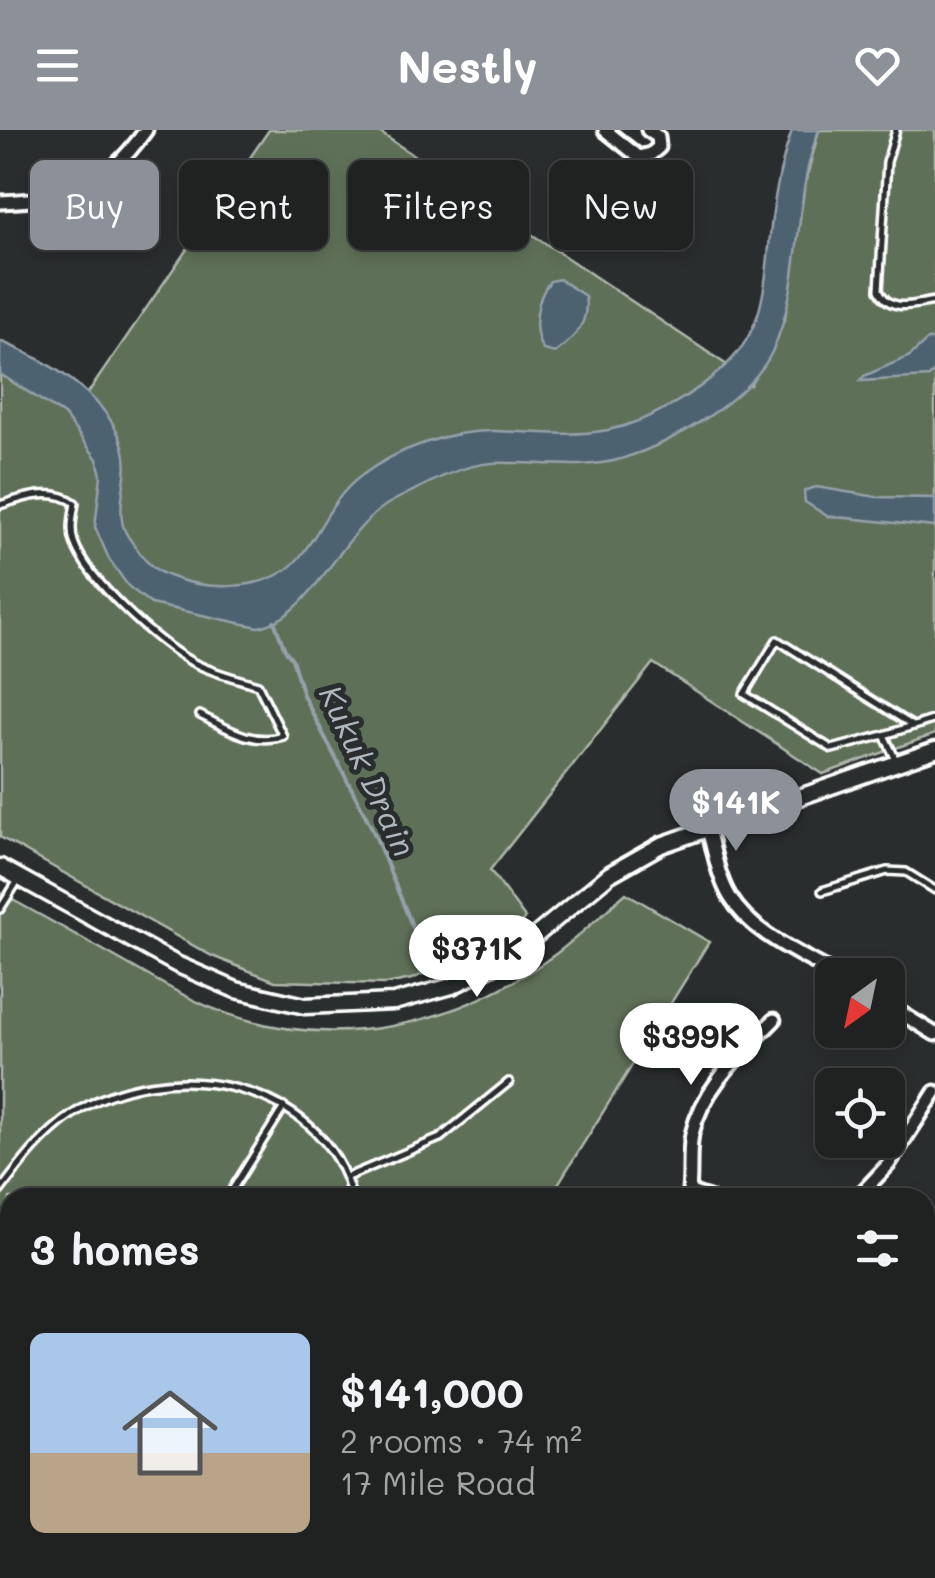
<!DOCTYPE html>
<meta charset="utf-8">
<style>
:root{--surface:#202222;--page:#282a2a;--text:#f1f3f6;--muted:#a2a4a5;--line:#3d3f40;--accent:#8c9099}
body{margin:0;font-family:Mali,sans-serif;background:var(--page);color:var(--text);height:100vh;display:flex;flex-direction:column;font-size:38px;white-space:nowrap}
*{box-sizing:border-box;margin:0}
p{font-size:32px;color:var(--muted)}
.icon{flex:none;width:55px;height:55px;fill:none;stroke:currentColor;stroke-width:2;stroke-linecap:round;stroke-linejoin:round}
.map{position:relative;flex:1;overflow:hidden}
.side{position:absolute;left:0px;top:1058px;width:935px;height:392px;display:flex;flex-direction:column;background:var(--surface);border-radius:30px 30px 0 0;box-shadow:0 5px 15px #0003,0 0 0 2px var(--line)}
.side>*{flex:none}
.top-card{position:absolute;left:30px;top:30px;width:875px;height:90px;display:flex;gap:20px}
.needle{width:65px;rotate:213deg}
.tools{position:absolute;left:815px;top:828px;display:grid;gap:20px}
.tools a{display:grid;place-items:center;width:90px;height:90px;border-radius:15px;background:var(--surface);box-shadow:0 5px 15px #0003,0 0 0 2px var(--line);font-size:50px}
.price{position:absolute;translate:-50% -85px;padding:0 22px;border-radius:35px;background:#fff;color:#222;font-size:32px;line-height:65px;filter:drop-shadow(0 2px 5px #0008)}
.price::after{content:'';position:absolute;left:50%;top:60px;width:30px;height:22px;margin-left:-15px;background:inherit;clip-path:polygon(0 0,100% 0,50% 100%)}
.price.selected{background:var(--accent);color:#fff}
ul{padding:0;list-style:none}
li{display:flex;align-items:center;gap:30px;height:250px;padding:0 30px}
li span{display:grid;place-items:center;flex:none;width:280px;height:200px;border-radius:15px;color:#555}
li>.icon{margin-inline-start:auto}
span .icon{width:120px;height:120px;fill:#fffc;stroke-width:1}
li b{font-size:42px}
h2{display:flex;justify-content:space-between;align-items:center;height:120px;padding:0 30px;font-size:42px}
.pill{padding:0 35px;border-radius:15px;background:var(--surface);box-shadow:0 5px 15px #0003,0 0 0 2px var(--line);font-size:35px;line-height:90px}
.pill.selected{background:var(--accent);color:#fff}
header{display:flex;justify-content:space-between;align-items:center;height:130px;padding:0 30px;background:var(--accent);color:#fff;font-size:45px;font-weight:800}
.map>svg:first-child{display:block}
.built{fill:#403d3b}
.green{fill:#5f6f58;stroke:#afb7ac;stroke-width:2.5}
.water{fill:#4e6271;stroke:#95a1aa;stroke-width:2.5}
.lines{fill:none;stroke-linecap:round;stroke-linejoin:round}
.stream{stroke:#95a1aa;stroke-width:4}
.building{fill:#72615a;stroke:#fff;stroke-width:2.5}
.service-casing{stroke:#fff;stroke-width:12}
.minor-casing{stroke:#fff;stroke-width:19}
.tertiary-casing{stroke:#fff;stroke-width:21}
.service{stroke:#2a2d2e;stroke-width:5}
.minor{stroke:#2a2d2e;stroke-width:11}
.tertiary{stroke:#2a2d2e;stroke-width:14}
.labels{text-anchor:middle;stroke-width:10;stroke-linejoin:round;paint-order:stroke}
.water-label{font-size:32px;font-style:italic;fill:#afb8bf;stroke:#2a2d2e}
</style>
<header><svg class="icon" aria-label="menu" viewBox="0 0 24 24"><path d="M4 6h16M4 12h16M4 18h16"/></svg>Nestly<svg class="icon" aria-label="heart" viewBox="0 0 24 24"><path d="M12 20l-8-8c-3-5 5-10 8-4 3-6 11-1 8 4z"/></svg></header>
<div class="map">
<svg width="935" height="1448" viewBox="0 0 935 1448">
<rect width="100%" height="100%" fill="#2a2d2e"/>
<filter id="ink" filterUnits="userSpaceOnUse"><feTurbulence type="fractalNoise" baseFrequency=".01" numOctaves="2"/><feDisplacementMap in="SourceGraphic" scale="20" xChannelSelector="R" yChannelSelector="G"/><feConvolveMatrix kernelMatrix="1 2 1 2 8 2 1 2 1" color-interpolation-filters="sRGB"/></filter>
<g filter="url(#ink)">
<path class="built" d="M750,1440H870L883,1448H744Z"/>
<g class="green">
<path d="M269,0H376L727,235L750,255L785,188L805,54L819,0H935V604L823,644L653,533L490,740L525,788L513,804L412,849L386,854L275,851L212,826L0,707V244L65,284L88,263Z"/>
<path d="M0,763C42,786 84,809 126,833C155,849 183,867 214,879C332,925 457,897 557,823C581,805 603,783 626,763L709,812L550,1067L10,1068V1440H318L313,1448H0Z"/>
</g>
<g class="water">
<path d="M792,0H819C792,71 804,152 772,222C749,270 671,314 621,329C579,341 534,331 492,333C459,335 423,356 393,371C342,397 313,489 258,497L151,474L128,456L109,429L95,397L101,345L97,329L64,285L0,244V211C48,231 106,263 123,316C131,344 118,364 122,390C123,403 133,413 140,423C147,433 157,442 169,446C206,461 268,462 297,430C321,403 331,368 361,346C396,319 450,300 495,301C533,302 570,307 608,300C648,292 696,264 726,235C769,195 765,142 772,88C776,57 782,29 792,0Z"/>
<path d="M559,149L585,166C590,192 575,208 555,223L543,220C531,200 536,169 550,151Z"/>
<path d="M927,210H935V240L929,247L860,251L864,246L910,226Z"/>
<path d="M816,357L877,367L935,368V397L827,386L805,372L804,361Z"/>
</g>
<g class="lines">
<g class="stream">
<path d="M274,491L285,520L292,529L303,565L372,698L427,832"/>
<path d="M322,1448L326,1440"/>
</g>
</g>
<path class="building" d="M925,1418L935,1424V1431L925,1448Z"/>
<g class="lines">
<g class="service-casing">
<g id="service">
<path d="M896,0L887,32L879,160C890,184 914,174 935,171"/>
<path d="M0,375C24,367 53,357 75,373C73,386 70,400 74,412C87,450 157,512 192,532C213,543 235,548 258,555L283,606C253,616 226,598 200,585"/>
<path d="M914,596L935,589"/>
<path d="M884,605L913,596L777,510L744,564L832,619L884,605L896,630"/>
<path d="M822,761L887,741L906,742L935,760"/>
<path d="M0,779L17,752"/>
<path d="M347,1047L440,1008L509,952"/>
<path d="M0,1061C21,1033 43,1004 73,984C164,923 324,949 352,1068"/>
<path d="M227,1068L284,977"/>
<path d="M0,1182L10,1189"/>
<path d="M0,1394L10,1383"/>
<path d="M160,1448L168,1440"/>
</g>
</g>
<g class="minor-casing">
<g id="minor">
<path d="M605,0L639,27L651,24L659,17L658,7L648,0"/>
<path d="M0,72C72,69 103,59 146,0"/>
<path d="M708,699C714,721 718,747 730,767C752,804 801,824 837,845"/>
<path d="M888,875L935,904"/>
<path d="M690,1062L709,1068"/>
<path d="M688,1068C692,1047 688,1025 692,1004C703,956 742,923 774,890"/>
<path d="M857,1068L888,1035L935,962"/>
<path d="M925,1218L935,1211"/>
<path d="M925,1378L935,1383"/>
<path d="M466,1448L471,1440"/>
<path d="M647,1448L652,1440"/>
</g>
</g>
<g class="tertiary-casing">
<path id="tertiary" d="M0,737L176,834L236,860L305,876L394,872L452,856L493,836L523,816L610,744L661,715L935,620"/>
</g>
<use href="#service" class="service"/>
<use href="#minor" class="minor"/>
<use href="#tertiary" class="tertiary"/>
</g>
</g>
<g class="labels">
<g class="water-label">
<text transform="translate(367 641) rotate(65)" y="11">Kukuk Drain</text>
</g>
</g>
</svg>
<div class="tools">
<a><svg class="needle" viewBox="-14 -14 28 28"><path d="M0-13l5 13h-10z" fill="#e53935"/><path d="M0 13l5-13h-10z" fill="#a2a4a5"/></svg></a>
<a><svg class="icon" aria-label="locate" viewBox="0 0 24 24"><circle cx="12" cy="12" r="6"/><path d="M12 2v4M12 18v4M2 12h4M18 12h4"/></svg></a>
</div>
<b class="price selected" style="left:736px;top:724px">$141K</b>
<b class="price" style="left:477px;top:870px">$371K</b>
<b class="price" style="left:691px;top:958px">$399K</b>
<div class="top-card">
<a class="pill selected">Buy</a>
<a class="pill">Rent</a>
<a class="pill">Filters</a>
<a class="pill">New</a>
</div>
<section class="side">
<h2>3 homes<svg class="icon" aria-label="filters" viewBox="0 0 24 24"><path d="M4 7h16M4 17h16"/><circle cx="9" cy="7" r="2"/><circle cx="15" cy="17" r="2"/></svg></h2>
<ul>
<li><span style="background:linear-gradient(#a9c7e8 60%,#b9a48a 0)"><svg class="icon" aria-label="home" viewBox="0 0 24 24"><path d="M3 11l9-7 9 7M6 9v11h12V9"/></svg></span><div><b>$141,000</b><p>2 rooms · 74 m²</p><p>17 Mile Road</p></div></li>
</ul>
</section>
</div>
